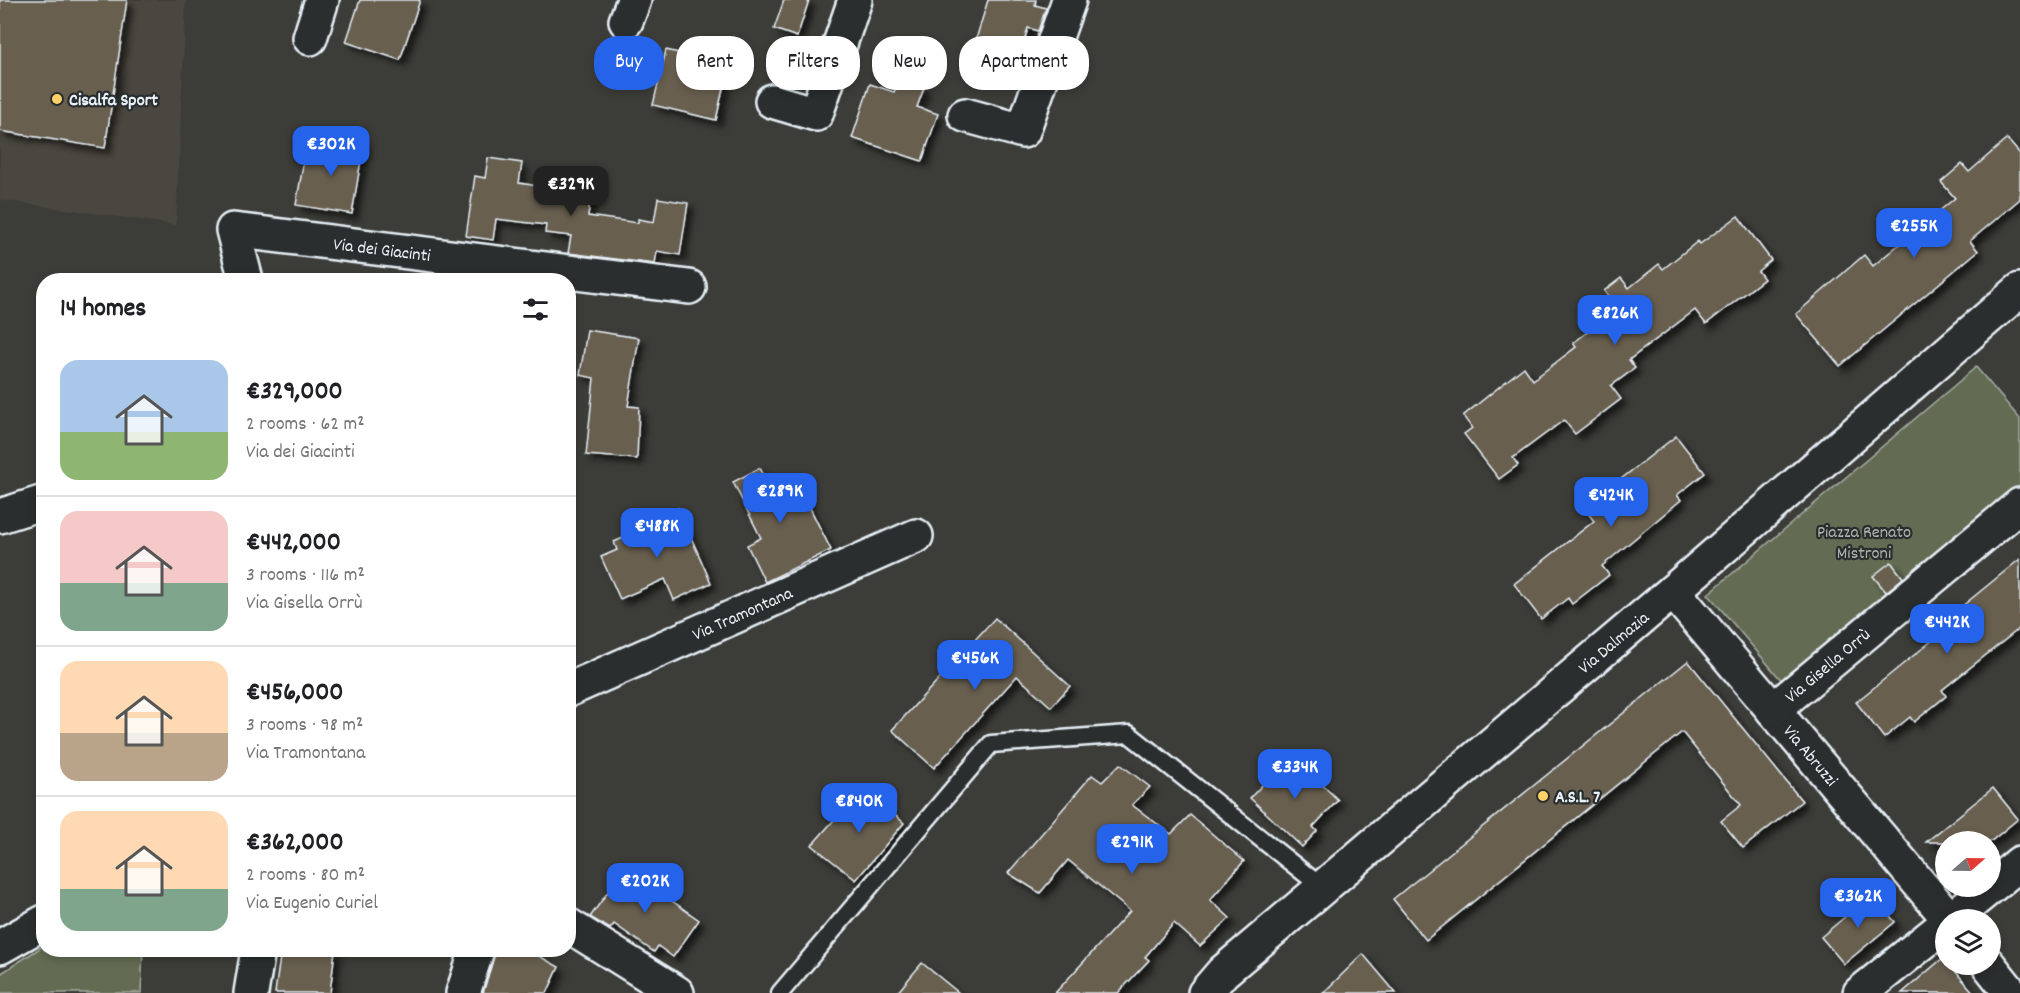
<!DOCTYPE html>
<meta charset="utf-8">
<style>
:root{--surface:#fff;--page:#f6f6f6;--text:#202124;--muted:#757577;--line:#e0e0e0;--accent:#2563eb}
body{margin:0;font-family:Dekko,sans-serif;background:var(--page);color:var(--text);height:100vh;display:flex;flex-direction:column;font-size:22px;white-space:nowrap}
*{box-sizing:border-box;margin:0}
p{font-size:20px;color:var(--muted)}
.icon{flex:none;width:33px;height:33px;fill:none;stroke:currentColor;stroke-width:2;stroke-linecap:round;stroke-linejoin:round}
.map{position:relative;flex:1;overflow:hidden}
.side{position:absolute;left:36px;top:273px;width:540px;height:684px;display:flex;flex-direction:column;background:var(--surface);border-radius:24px;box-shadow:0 3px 9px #0003}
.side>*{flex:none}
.banner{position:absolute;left:594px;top:36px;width:570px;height:54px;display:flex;gap:12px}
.needle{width:39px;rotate:70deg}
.tools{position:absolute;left:1935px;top:831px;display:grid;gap:12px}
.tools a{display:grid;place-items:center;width:66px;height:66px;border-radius:50%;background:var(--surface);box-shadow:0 3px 9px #0003;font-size:30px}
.price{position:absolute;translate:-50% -51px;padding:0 14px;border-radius:12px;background:var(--accent);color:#fff;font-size:20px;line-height:39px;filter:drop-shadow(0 2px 3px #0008)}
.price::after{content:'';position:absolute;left:50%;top:36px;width:18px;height:14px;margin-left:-9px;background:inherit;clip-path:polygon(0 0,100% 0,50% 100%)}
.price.on{background:#222;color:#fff}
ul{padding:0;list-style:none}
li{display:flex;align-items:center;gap:18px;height:150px;padding:0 24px}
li+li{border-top:2px solid var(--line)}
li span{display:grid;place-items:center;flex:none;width:168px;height:120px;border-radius:18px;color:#555}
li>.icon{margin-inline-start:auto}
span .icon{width:72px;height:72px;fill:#fffc;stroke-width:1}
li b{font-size:26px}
h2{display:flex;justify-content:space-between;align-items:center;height:72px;padding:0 24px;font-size:26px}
.tag{padding:0 21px;border-radius:24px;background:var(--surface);box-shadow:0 3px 9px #0003;font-size:21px;line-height:54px}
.tag.on{background:var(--accent);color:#fff}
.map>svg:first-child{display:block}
.built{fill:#49463f}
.green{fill:#636c52;stroke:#a6aea5;stroke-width:1.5}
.building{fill:#675e4f;stroke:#e8f1f8;stroke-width:1.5;filter:url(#shadow)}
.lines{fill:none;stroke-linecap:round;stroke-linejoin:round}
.lane-casing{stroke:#e8f1f8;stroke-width:21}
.street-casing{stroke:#e8f1f8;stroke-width:38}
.secondary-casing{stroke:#e8f1f8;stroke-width:38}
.lane{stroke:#2a2d2e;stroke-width:16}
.street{stroke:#2a2d2e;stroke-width:33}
.secondary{stroke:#2a2d2e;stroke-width:33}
.poi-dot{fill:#ffd166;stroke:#2a2d2e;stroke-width:2}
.labels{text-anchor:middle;stroke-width:4.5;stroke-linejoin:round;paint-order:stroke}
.poi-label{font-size:18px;font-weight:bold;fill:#e8f1f8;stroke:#2a2d2e;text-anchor:start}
.street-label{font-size:18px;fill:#e8f1f8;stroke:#2a2d2e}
.park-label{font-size:18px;fill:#acb5ad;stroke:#2a2d2e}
</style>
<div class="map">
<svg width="2020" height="993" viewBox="0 0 2020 993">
<defs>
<filter id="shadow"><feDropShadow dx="5.5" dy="5.5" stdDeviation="3" flood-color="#0009"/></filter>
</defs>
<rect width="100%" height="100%" fill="#3c3c38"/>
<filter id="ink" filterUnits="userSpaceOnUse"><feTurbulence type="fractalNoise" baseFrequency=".0167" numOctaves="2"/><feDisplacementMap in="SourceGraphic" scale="12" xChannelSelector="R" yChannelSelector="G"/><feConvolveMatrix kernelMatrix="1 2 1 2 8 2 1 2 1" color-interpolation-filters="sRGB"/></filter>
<g filter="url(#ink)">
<path class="built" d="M0,0H186L176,225L0,200Z"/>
<g class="green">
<path d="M1976,367L2020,419V490L1787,687L1708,594Z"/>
<path d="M43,946L44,950H143L141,993H0V974Z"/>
</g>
<g class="building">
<path d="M0,0H127L105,148L0,131Z"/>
<path d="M360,0H420L400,60L346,42Z"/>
<path d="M784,0H809L797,37L774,29Z"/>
<path d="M988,0H1036L1035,5L1046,8L1038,31L1028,28L1018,63L973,49Z"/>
<path d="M689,46L719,53L715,68L727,71L716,120L653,105L666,50L687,55Z"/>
<path d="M899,80L924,88L917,107L938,114L922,161L852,138L870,84L894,92Z"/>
<path d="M333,136L364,142L352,214L296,205L306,148L330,152Z"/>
<path d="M2007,139L2020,154V199L1970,241L1978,251L1840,366L1796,314L1864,255L1873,266L1955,198L1941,182L1962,164L1969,172Z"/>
<path d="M488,158L522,163L519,183L591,194L588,216L638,223V219L654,222L658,198L688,203L680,255L657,251L655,264L568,253L571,236L545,233L546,225L496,219L493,240L466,236L475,176L485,178Z"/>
<path d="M1738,216L1771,260L1758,271L1764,279L1706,324L1695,310L1629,360L1635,368L1611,386L1621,399L1575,434L1564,420L1513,458L1518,465L1499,479L1464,434L1472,428L1463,416L1524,367L1533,380L1576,347L1573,343L1618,309L1604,291L1621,278L1629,288L1659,264L1663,269L1698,241L1700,244Z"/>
<path d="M587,330L639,338L628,406L639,407L637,459L586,455L594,378L580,375Z"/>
<path d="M1676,436L1705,473L1677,495L1681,500L1602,566L1609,575L1572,604L1568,598L1541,619L1514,584L1594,521L1584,508Z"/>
<path d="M760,468L769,486L793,474L831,550L765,582L747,545L761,538L733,482Z"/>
<path d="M678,508L711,583L674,600L665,579L620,599L601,557L617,550L614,542L655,524L653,519Z"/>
<path d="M2020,559V628L1942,690L1946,696L1914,722L1910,717L1884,738L1856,702L1939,635L1934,629Z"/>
<path d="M1891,562L1903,578L1886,592L1873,576Z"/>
<path d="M995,618L1070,686L1051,707L1017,676L934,768L892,730Z"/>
<path d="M1688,661L1802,801L1743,848L1721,821L1741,805L1682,732L1426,940L1393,899Z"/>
<path d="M1291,754L1338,800L1313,827L1317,831L1302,847L1250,798Z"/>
<path d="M1120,764L1150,787L1132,805L1171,834L1190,815L1244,861L1210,900L1230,918L1200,946L1174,923L1145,957L1149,960L1118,993H1055L1130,911L1068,860L1040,893L1008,873L1092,775L1102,782Z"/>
<path d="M863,787L904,823L856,880L812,845Z"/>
<path d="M1993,788L2018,819L1990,842H1926Z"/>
<path d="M625,868L699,920L673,957L658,946L654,952L614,924L610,929L590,917Z"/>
<path d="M1872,894L1895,922L1844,964L1821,937Z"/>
<path d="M281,950H335L330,993H275Z"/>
<path d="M496,950H528L559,967L547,993H483Z"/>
<path d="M1363,954L1396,993H1323Z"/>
<path d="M1943,958L1946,964H1949L1974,993H1902Z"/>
<path d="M922,963L959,993H897Z"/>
</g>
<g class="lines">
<g class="lane-casing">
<path id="lane" d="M780,993L991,744L1129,734L1323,888"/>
</g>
<g class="street-casing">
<g id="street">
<path d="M626,21L634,0"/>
<path d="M310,38L322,0"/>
<path d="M772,101L816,114L855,0"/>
<path d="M965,115L1023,131L1069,0"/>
<path d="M246,280L233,230L689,287"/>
<path d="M0,516L44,502"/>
<path d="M1673,591L1950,920"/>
<path d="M568,690L916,536"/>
<path d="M1773,710L2020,505"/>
<path d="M1950,920L2020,863"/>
<path d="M568,925L677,993"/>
<path d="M0,947L44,922"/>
<path d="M1988,964L2011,993"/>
<path d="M251,993L258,950"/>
<path d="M463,993L477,950"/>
<path d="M1860,993L1946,924"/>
</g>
</g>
<g class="secondary-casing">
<path id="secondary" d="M1205,993L1223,972L1673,591L2020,290"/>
</g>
<use href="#lane" class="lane"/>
<use href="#street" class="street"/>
<use href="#secondary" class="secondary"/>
</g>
</g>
<g class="poi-dot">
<circle cx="57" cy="99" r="6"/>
<circle cx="1543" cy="796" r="6"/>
</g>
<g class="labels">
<g class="poi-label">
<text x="69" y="105">Cisalfa Sport</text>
<text x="1555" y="802">A.S.L. 7</text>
</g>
<g class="street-label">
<text transform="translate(382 249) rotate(7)" y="6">Via dei Giacinti</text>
<text transform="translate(742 613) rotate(-24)" y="6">Via Tramontana</text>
<text transform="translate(1613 642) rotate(-40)" y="6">Via Dalmazia</text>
<text transform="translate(1827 665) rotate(-40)" y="6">Via Gisella Orrù</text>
<text transform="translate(1811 755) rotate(50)" y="6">Via Abruzzi</text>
</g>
<g class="park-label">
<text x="1864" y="537">Piazza Renato<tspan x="1864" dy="21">Mistroni</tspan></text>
</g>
</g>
</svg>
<div class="tools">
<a><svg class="needle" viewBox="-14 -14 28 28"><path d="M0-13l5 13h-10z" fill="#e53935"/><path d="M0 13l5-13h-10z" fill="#757577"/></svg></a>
<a><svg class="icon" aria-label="layers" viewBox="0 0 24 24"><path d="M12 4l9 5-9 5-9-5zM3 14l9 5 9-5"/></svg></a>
</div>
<b class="price" style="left:331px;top:177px">€302K</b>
<b class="price on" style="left:571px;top:217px">€329K</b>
<b class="price" style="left:1914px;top:259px">€255K</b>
<b class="price" style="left:1615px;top:346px">€826K</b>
<b class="price" style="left:780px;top:524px">€289K</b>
<b class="price" style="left:1611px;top:528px">€424K</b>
<b class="price" style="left:657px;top:559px">€488K</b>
<b class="price" style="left:1947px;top:655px">€442K</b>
<b class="price" style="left:975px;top:691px">€456K</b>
<b class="price" style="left:1295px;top:800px">€334K</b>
<b class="price" style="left:859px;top:834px">€840K</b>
<b class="price" style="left:1132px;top:875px">€291K</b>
<b class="price" style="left:645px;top:914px">€202K</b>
<b class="price" style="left:1858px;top:929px">€362K</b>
<div class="banner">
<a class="tag on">Buy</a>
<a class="tag">Rent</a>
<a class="tag">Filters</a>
<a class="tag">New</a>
<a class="tag">Apartment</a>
</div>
<section class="side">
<h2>14 homes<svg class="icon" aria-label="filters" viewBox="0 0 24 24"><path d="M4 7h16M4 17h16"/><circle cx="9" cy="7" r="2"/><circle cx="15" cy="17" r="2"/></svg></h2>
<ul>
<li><span style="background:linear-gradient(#a9c7e8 60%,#8fb573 0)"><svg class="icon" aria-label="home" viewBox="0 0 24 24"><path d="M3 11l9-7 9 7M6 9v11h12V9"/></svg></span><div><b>€329,000</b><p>2 rooms · 62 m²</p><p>Via dei Giacinti</p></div></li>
<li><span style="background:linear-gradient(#f6c9c9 60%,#7fa58c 0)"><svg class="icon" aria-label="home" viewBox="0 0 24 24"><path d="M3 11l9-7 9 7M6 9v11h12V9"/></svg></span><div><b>€442,000</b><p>3 rooms · 116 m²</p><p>Via Gisella Orrù</p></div></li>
<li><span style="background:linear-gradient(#ffd9b3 60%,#b9a48a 0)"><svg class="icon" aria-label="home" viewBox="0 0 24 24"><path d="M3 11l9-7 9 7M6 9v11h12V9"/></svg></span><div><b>€456,000</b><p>3 rooms · 98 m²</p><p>Via Tramontana</p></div></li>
<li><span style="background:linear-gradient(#ffd9b3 65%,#7fa58c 0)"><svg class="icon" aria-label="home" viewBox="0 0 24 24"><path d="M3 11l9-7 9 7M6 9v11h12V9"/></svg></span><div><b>€362,000</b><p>2 rooms · 80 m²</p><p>Via Eugenio Curiel</p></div></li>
</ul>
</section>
</div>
